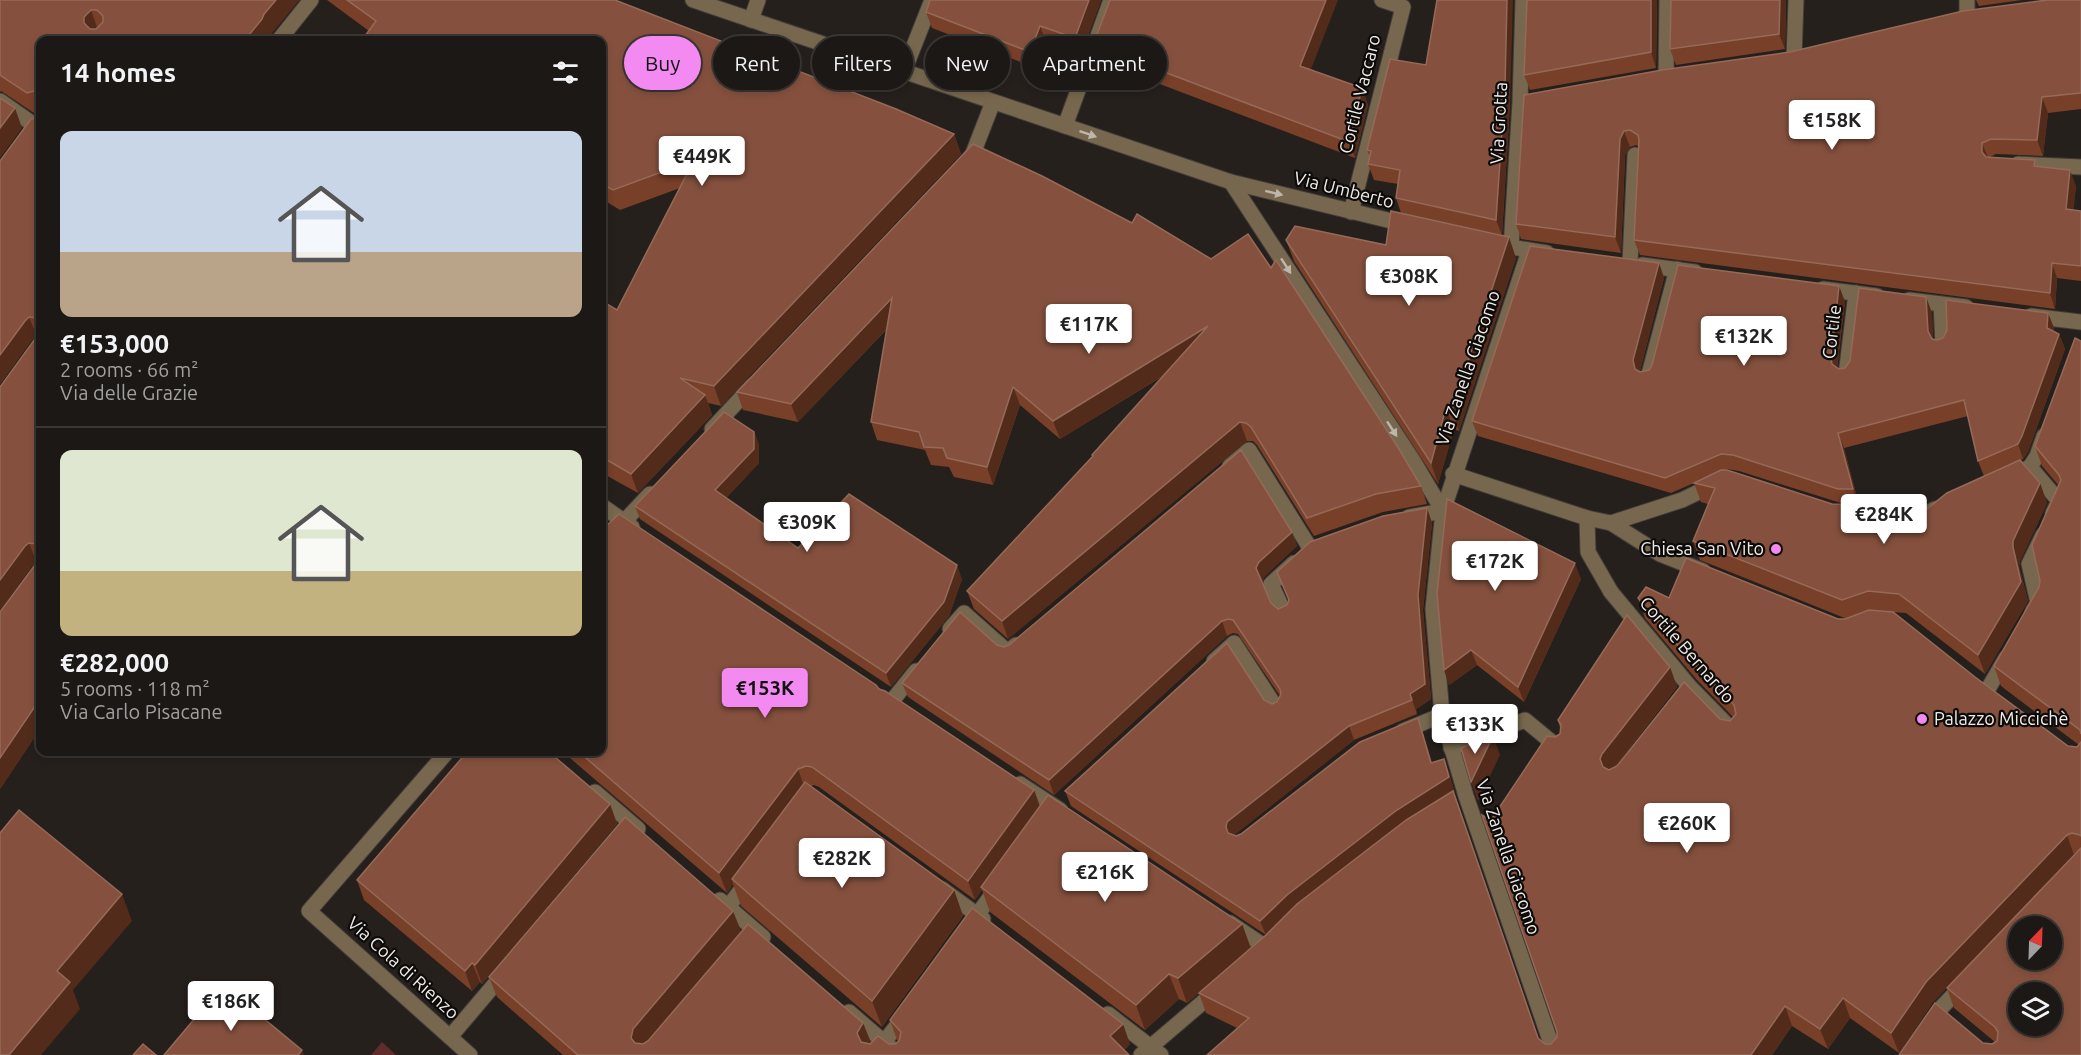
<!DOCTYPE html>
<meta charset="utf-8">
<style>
:root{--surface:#1c1815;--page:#292522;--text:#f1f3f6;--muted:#a0a0a0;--line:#3a3734;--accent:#f38af2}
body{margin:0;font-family:Ubuntu,sans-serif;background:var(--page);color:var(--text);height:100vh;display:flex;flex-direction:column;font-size:22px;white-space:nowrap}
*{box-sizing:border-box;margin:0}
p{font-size:20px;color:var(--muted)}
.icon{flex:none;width:33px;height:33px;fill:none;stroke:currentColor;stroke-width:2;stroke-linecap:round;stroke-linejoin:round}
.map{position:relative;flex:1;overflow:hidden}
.side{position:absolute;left:36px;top:36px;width:570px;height:720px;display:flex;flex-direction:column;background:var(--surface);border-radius:12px;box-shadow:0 3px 9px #0003,0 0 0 2px var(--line)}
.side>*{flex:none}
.top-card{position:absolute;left:624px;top:36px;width:570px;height:54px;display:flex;gap:12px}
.needle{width:39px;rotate:23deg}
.tools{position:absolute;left:2008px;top:916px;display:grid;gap:12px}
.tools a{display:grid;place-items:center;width:54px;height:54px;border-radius:50%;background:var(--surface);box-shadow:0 3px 9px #0003,0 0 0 2px var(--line);font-size:30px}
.price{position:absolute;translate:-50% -51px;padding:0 14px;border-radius:6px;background:#fff;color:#222;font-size:20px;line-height:39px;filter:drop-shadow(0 2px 3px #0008)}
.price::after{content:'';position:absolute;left:50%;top:36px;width:18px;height:14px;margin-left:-9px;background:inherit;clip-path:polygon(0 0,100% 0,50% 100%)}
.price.on{background:var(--accent);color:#111}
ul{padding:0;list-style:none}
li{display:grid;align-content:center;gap:12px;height:318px;padding:0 24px}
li+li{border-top:2px solid var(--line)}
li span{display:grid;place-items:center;height:186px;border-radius:12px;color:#555}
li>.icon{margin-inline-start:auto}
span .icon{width:108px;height:108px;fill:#fffc;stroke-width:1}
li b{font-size:26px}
h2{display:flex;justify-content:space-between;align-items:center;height:72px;padding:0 24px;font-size:26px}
.tag{padding:0 21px;border-radius:27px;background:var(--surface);box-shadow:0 3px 9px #0003,0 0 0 2px var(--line);font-size:21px;line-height:54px}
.tag.on{background:var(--accent);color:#111}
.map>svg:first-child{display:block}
.green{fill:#602d2d}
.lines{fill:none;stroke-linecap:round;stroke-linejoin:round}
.pedestrian-casing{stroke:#423c39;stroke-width:17}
.minor-casing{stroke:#423c39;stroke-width:17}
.pedestrian{stroke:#77674e;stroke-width:15}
.minor{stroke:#77674e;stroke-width:15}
.wall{fill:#783f29;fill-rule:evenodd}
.shaded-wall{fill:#522b1b}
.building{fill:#85513e;stroke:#956a58;stroke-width:1.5;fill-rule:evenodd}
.oneway{fill:#bfb6aa}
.poi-dot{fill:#f38af2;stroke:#0d0b09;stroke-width:2}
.labels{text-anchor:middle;stroke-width:4.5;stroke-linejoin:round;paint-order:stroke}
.street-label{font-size:18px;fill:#efebe8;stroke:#0d0b09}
.poi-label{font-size:18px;fill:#efebe8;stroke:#0d0b09;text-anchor:end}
</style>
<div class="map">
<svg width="2081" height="1055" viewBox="0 0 2081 1055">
<rect width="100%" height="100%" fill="#26201c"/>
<path class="green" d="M382,1042L396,1055H371Z"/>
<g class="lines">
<g class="pedestrian-casing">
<g id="pedestrian">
<path d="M279,40L311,0"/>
<path d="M1941,304L1943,346"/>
<path d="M1846,375L1856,293"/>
<path d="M2018,473L2030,467L2059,501L2053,513"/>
<path d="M1841,514L1918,517L1935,509"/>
<path d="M1611,523L1682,500L1715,484"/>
<path d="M1611,592L1690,687L1734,732"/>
<path d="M2033,611L2038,603L2029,564L2043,535"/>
<path d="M1988,689L2006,658"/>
<path d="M1451,748L1525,720L1559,748"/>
</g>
</g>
<g class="minor-casing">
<g id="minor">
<path d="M693,0L1231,182L1408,225"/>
<path d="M1967,0V17"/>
<path d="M751,20L758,0"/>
<path d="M1794,58L1796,0"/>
<path d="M904,71L932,0"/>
<path d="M1666,76L1667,0"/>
<path d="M0,101L40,129"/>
<path d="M1065,126L1111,0"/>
<path d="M967,162L972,156L993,102"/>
<path d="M2018,164L2081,167"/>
<path d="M1231,182L1414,462L1443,511L1409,517"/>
<path d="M1351,212L1403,7L1382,0"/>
<path d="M1493,244L1547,253"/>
<path d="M1511,248L1520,102L1523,0"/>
<path d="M1528,254L1443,511L1433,609L1442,715L1466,796L1555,1055"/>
<path d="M1630,263L1635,155"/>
<path d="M1642,265L1695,272"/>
<path d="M1823,289L1877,296"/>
<path d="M1909,300L1966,307"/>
<path d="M2031,316L2081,322"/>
<path d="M1648,378L1677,269"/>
<path d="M712,429L753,385"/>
<path d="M1230,466L1249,450L1310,548"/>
<path d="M2030,467L2037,456L2044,436"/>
<path d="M1453,474L1587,518L1611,523L1660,554L1703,571"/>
<path d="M602,506L632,527"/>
<path d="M1587,518L1588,552L1611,592"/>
<path d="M602,545L650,494"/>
<path d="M1285,614L1271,584L1294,563"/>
<path d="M950,629L964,613L1008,652L1016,645"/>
<path d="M1214,661L1234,643L1277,709"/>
<path d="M892,701L916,671"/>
<path d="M1403,731L1442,715"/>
<path d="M447,752L309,911L470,1055"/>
<path d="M1020,784L1060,810"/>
<path d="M595,792L638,829"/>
<path d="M942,889L983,919"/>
<path d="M720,900L763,937"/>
<path d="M728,907L750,878"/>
<path d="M1230,923L1267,948"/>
<path d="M967,929L999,885"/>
<path d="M849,1012L899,1055"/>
<path d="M1108,1014L1161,1055"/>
<path d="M450,1037L505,972"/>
<path d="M874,1055L906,1014"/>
<path d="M1141,1055L1216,991"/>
<path d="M1908,1055L1940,1009L1964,984"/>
</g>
</g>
<use href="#pedestrian" class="pedestrian"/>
<use href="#minor" class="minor"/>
</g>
<g class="wall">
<path d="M0,0H299L271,34L269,39L40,40V111L34,113L1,91L0,92Z"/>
<path d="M327,0H615L954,134L961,154L721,406L708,403L712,415L638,493L602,473V301L617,310L680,188L620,210L602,199V40L369,31Z"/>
<path d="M1101,0L1081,54L1046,42L1036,68L932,28L926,12Z"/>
<path d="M1527,0H1657L1656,68L1530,90L1524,75Z"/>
<path d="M1786,0L1785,49L1676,65L1670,49Z"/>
<path d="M1976,0H2022L1979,6Z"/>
<path d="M2081,0V109L2048,113L2043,156L1996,154L1990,157L2037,166L2076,186L2073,210L2081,211V281L2057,278L2055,309L1640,255L1634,240L1639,147L1636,145L1630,147L1625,155L1621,253L1521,239L1516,224L1524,95L1790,52Z"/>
<path d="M1093,45L1311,70L1362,88L1368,105L1355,158L1099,61Z"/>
<path d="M1426,65L1510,102L1502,235L1401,213L1396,198L1398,184L1374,180L1368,164L1370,157L1367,150Z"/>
<path d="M40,115V729L0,789L37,563L32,566L0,610L37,337L32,340L0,384V161L36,118Z"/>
<path d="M1132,223L1211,259L1271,268L1421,486L1427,504L1383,512L1314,536L1257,445L1253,441H1247L1008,639L974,609L967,591L1093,457L1092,455L1163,376L1060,439L1020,405L993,485L954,477L949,467L931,465L925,450L877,440L871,422L887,329L798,422L743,410L737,392Z"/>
<path d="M1286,240L1386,245L1516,258L1459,431L1454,429L1438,484L1294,261Z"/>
<path d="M1530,246L1659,263L1664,278L1640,371V372L1649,370L1652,365L1678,265L1839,286L1845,302L1837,368L1839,369L1845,368L1850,361L1859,288L1926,297L1932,313L1933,339L1937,340L1943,338L1947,330L1946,300L2048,313L2054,328V331L2059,334L2065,349L2028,452L2023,459L2021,460L2040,483L2047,503L2020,561L2019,566L2028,601L1985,674L1906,613L1875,611L1893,612L1975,677L2068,746L2077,747L2079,745L2001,686L1994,666L2039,587L2040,581L2032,545L2059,486L2042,466L2035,446L2075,338L2081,341V1055H1899L1935,1003L1983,1043L1992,1044L1995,1042L1954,1008L1947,988L2075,855L1933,1002L1899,1053L1850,1018L1828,1049L1792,1026L1772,1055H1207L1237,1028L1206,1013L1199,993L1187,1003L1179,999L1145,1030L990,912L982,890L975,900L819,787L814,785L811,786L954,890L963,916L882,1027L741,906L733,884L727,893L563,752H602V530L619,514L876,685L879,689L885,691L1034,790L1040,806L1048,795L1242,924L1251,948L1266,935L1293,909L1266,935L1071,806L1065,791L1227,643L1264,700L1272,704L1277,702L1280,696L1238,634L1233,633L1227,636L1054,795L908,697L902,683L960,612L997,645L1004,647L1009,645L1241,450L1292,532L1297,546L1264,577L1262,582L1271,603L1278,609L1287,605L1289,601L1277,572L1310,542L1383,516L1427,508L1432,523L1423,610L1431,699L1416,709L1417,714L1354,740L1234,835L1236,836L1241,834L1360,742L1418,718L1432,763L1444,759L1449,773L1454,792L1539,1039L1545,1044H1551L1557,1037V1032L1482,815L1491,820L1547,736L1555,737L1560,734V728L1558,720L1627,615L1670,667L1677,687L1615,767L1617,766L1684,682L1720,719L1730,721L1733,717L1697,680L1645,618L1638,598L1646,587L1669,598L1686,558L1838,619H1847L1700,560L1693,541L1708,504L1701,502L1694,483L1671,493L1478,436L1472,421ZM1968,416L1978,461L1984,476L1947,493L1899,531L1886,514L1865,529L1857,505L1832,504L1725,470L1727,469L1739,471L1844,504L1859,505L1844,448ZM2019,927H2052V960H2019ZM2019,993H2052V1026H2019Z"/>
<path d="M754,432L759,445V463L726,498L798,548L962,579L949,616L891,687L640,519L635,506Z"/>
<path d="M1581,579L1524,702L1477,665L1449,685L1437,594Z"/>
<path d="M610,804L617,824L482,984L480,982L472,991L364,900L357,880Z"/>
<path d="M741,931L645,1043L863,1023L871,1043L895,1044L898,1042L897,1040L890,1020L1130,1044L1124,1050L1129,1055H563L497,997L489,977Z"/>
</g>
<g class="shaded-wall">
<path d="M276,0H299L271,34L268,40H245Z"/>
<path d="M1089,0H1101L1081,54L1075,38Z"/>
<path d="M1326,0H1338L1306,82L1300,66Z"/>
<path d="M1507,0H1513L1510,102L1502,235L1496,220Z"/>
<path d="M1651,0H1657L1656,68L1651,52Z"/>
<path d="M1780,0H1786L1785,49L1779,34Z"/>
<path d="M91,10L98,30L91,40L84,23V17Z"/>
<path d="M1040,26L1046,42L1036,68L1030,52Z"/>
<path d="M1362,88L1368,105L1355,158L1349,142Z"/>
<path d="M2042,97L2048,113L2043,156L2037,140Z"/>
<path d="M15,108L22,128L0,158V128Z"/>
<path d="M1624,131L1630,147L1625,155L1621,253L1615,237L1620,139Z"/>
<path d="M954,134L961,154L721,406L714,386Z"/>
<path d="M1982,143L1988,158L1987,168L1982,152Z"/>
<path d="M2070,170L2076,186L2072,225L2066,209Z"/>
<path d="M1509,237L1516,258L1459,431L1452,410Z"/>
<path d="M1659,263L1664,278L1639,375L1635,369L1633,360Z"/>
<path d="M2052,263L2057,278L2055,309L2050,293Z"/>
<path d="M1839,286L1845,302L1836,374L1832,364L1831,358Z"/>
<path d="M1926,297L1932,313L1933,347L1928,331Z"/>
<path d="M892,298L898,317L798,422L791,404Z"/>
<path d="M2048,313L2054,328L2053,344L2047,328Z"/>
<path d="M29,317L37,337L32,340L0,384V355L25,321Z"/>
<path d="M1208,326L1214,344L1060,439L1053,421Z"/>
<path d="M2059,334L2065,349L2028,452L2023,459L2018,444Z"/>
<path d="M1013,387L1020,405L993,485L987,467Z"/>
<path d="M705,395L712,415L638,493L631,474Z"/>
<path d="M1446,408L1454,429L1438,484L1431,463Z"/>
<path d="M1240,422L1247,441L1008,639L1002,621Z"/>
<path d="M754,432L759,445V463L720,504L715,490Z"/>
<path d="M1838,433L1844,448L1859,505L1853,489Z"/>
<path d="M2040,483L2047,503L2020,561L2019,566L2028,601L1985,674L1978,655L2013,547V541Z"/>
<path d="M1857,505L1864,525L1871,549L1864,530Z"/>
<path d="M1427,508L1432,523L1423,610L1431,699L1416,709L1417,714L1410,694L1418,595Z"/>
<path d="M1292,532L1297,546L1264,577L1261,583L1256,568L1259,562Z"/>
<path d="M29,543L37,563L32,566L0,610V580L25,546Z"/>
<path d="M1575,563L1581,579L1524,702L1518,687Z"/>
<path d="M957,565L962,579L949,616L891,687L886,673Z"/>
<path d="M1222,621L1227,636L1054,795L1049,780Z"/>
<path d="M1471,650L1477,665L1449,685L1444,670Z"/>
<path d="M1670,667L1677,687L1609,774L1607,779L1600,759L1602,754Z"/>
<path d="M40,699V729L0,789V758Z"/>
<path d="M1418,718L1423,733L1437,778L1431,763Z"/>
<path d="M1349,726L1354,740L1232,837L1231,842L1226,827L1227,822Z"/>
<path d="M1493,736L1500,755L1478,801L1471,782Z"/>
<path d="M1444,759L1455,792L1266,935L1260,921L1287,895Z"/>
<path d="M798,769L805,789L732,879L733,884L727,893L719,873Z"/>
<path d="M1034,790L1041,810L981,887L982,890L975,900L968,881Z"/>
<path d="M610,804L617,824L482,984L475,965Z"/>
<path d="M2067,835L2074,855L1933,1002L1899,1053L1891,1033L1926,982Z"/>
<path d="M954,890L963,916L882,1027L872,1001Z"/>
<path d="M122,894L132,921L73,990L80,1009L41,1055H9L57,971Z"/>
<path d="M733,911L741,931L641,1049L639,1055L631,1038L633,1029Z"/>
<path d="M1242,924L1251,949L1187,1003L1178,978Z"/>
<path d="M472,963L480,982L472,991L465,971Z"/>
<path d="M1169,974L1179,999L1145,1030L1136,1005Z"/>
<path d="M1843,998L1850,1018L1828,1049L1820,1029Z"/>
<path d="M1785,1006L1792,1026L1772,1055H1751Z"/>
<path d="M863,1023L871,1043L864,1053L857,1033Z"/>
<path d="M1123,1024L1130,1044L1118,1055L1110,1036Z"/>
<path d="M302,1050L304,1055H298Z"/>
</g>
<g class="building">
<path d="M0,0H276L264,14L262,19L245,40H40V95L34,91L27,93L0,75ZM91,10H97L103,16V22L96,29H90L84,23V17Z"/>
<path d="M347,0H615L896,109L954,134L714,386L680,378L705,395L631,474L602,457V301L617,310L694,160L613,190L602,184V40H362L376,21Z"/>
<path d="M930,0H1089L1075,38L1040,26L1030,52L926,12Z"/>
<path d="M1110,0H1326L1300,66L1362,88L1349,142L1093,45Z"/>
<path d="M1437,0H1507L1505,86L1496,220L1396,198L1400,170L1368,164L1371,151L1367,150L1390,59L1426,65Z"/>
<path d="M1527,0H1651V52L1524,75Z"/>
<path d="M1671,0H1780L1779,34L1670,49Z"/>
<path d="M2047,0H2081V93L2042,97L2037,140L1991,139L1982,143V152L1986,157L2035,160L2034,166L2070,170L2066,209L2081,211V266L2052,263L2050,293L1634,240L1639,140L1638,135L1630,130L1624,131L1620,139L1615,237L1516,224L1524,95L1662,70L1790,52L1963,11Z"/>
<path d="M0,98L15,108L0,128Z"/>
<path d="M40,115V321L38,318L29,317L25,321L0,355V161L31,119L36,118Z"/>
<path d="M973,144L1042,176L1132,223L1137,214L1211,259L1248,234L1271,268L1276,260L1399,449L1421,486L1376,494L1307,518L1251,427L1246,423L1240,422L1002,621L967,591L1093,456L1092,455L1208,326L1053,421L1013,387L987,467L947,458L943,448L924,447L919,432L871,422L892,298L791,404L737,392Z"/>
<path d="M1391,211L1509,237L1452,410L1446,408L1431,463L1286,240L1295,226L1386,245Z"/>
<path d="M1530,246L1659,263L1633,360L1635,369L1640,372L1649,370L1652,365L1678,265L1839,286L1831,358L1832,364L1839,369L1845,368L1850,361L1859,288L1926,297L1928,331L1932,339L1937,340L1943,338L1947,330L1946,300L2048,313L2047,328L2059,334L2022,436L2018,444L1978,461L1964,400L1838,433L1853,489H1838L1733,455L1721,454L1665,478L1472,421Z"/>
<path d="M40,332V547L38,544L29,543L25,546L0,580V387Z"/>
<path d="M2075,338L2081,341V734L2080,730L1994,666L2039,587L2040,581L2032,545L2061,480L2059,475L2035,446Z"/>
<path d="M724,412L754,432V449L715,490L798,548L849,494L957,565L944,602L886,673L635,506Z"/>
<path d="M1241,450L1292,532L1259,562L1256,568L1271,603L1278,609L1287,605L1289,600L1277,572L1310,542L1383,516L1427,508L1418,595L1425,684L1410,694L1412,700L1349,726L1227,822L1226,827L1228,833L1236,836L1241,834L1360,742L1418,718L1431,763L1444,759L1449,777L1397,810L1287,895L1260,921L1065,791L1227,643L1264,700L1272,704L1277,702L1281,694L1280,689L1233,620L1228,619L1222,621L1049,780L902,683L960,612L997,645L1004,647L1009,645Z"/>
<path d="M2020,460L2040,483L2013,541V547L2021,582L1978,655L1899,594L1868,591L1842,600L1693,541L1715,488L1694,483L1721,470H1727L1832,504L1857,505L1864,530L1886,514L1899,531L1947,493Z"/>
<path d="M1447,499L1575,563L1518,687L1471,650L1444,670L1437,594Z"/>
<path d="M619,514L876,685L879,689L885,691L1034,790L968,881L812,767L806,766L798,769L719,873L579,752H602V530Z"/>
<path d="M40,558V699L0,758V612Z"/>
<path d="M1686,558L1838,619H1845L1869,610L1893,612L1975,677L2068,746L2077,747L2081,742V836L2080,835L2072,833L2067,835L1926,982L1891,1033L1843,998L1820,1029L1785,1006L1751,1055H1207L1249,1018L1199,993L1266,935L1297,904L1406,820L1453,791L1538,1038L1545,1044H1551L1557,1037V1032L1482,815L1491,820L1547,736L1555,737L1560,734L1561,725L1558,720L1627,615L1670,667L1602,754L1600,759L1603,767L1609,770L1617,766L1684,682L1720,719L1730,721L1736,714L1734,705L1690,660L1638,598L1646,587L1669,598Z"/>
<path d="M1493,736L1471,782L1461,748Z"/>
<path d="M467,752H549L610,804L475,965L472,963L465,971L357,880Z"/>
<path d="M805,782L954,890L872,1001L732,879Z"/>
<path d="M1048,795L1242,924L1178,978L1169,974L1136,1005L981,887Z"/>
<path d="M19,810L122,894L57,971L70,982L9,1055H0V833Z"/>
<path d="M625,817L733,911L633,1029L631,1038L635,1043L643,1044L648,1041L748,924L863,1023L857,1033L861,1042L870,1044L878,1036L889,1044H895L899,1041L901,1032L890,1020L972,908L1123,1024L1110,1036L1129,1055H578L489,977Z"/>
<path d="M2081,848V1055H1899L1935,1003L1983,1043L1992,1044L1997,1041L1998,1032L1995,1027L1947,988ZM2019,927H2052V960H2019ZM2019,993H2052V1026H2019Z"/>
<path d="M223,985L302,1050L298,1055H164Z"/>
<path d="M143,1044L156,1055H133Z"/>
</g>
<defs><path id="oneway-solid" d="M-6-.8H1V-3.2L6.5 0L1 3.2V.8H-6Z" transform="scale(1.5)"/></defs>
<g class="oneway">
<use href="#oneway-solid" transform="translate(1088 134) rotate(19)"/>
<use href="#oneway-solid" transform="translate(1274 193) rotate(14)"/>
<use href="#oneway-solid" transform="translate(1286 266) rotate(57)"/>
<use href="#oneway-solid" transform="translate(1392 429) rotate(57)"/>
</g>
<g class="poi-dot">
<circle cx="1776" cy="549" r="6"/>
<circle cx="1922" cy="719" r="6"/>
</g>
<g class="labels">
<g class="street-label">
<text transform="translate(1360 94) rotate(-76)" y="6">Cortile Vaccaro</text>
<text transform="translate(1499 123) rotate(-87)" y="6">Via Grotta</text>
<text transform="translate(1344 190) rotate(14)" y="6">Via Umberto</text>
<text transform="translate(1832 332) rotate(-83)" y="6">Cortile</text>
<text transform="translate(1468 368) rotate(-71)" y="6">Via Zanella Giacomo</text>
<text transform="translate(1687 650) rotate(49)" y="6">Cortile Bernardo</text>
<text transform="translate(1508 857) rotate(71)" y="6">Via Zanella Giacomo</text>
<text transform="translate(403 968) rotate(42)" y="6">Via Cola di Rienzo</text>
</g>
<g class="poi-label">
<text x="1764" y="555">Chiesa San Vito</text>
<text x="1934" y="725" text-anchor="start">Palazzo Miccichè</text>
</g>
</g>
</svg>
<div class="tools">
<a><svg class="needle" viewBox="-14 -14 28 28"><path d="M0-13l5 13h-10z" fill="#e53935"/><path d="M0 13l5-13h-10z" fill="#a0a0a0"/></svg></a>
<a><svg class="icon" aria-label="layers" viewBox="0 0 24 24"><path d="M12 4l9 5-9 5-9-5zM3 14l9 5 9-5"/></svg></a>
</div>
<b class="price" style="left:1832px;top:151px">€158K</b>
<b class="price" style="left:702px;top:187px">€449K</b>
<b class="price" style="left:1409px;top:307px">€308K</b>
<b class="price" style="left:1089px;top:355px">€117K</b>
<b class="price" style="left:1744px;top:367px">€132K</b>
<b class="price" style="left:1884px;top:545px">€284K</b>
<b class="price" style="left:807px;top:553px">€309K</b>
<b class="price" style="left:1495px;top:592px">€172K</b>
<b class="price on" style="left:765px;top:719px">€153K</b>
<b class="price" style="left:1475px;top:755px">€133K</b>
<b class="price" style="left:1687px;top:854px">€260K</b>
<b class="price" style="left:842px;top:889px">€282K</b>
<b class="price" style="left:1105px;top:903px">€216K</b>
<b class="price" style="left:231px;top:1032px">€186K</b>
<div class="top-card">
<a class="tag on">Buy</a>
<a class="tag">Rent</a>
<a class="tag">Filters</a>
<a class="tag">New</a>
<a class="tag">Apartment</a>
</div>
<section class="side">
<h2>14 homes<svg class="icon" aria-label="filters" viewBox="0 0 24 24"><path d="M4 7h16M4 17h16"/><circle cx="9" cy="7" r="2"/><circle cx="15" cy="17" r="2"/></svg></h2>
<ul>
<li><span style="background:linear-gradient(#c9d6e8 65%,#b9a48a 0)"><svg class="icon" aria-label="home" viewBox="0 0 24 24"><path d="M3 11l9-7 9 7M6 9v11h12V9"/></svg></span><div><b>€153,000</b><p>2 rooms · 66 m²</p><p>Via delle Grazie</p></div></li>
<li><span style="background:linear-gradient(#dfe7d0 65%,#c2b280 0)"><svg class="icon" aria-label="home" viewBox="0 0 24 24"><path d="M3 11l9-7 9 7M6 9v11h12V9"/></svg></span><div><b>€282,000</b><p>5 rooms · 118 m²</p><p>Via Carlo Pisacane</p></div></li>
</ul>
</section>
</div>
